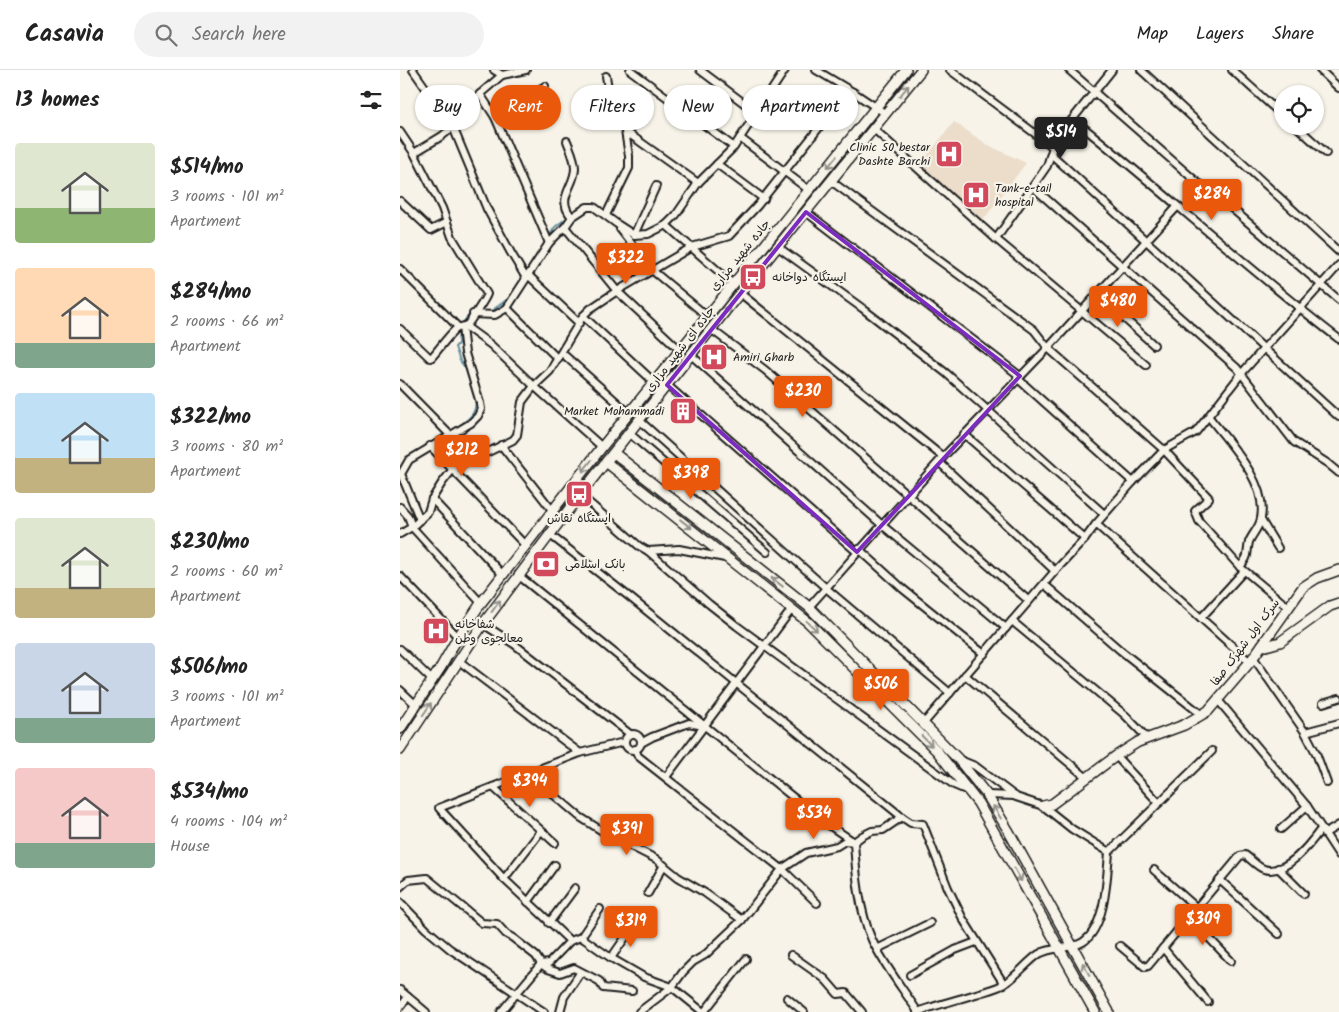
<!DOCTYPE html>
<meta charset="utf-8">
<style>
:root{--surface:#fff;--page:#f2f2f2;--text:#222;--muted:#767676;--line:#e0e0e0;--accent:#ea580c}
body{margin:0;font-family:Kalam,"Playpen Sans Arabic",sans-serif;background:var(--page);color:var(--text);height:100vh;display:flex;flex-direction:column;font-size:19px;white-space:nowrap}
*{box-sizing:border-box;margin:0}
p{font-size:16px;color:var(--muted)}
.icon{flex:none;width:28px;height:28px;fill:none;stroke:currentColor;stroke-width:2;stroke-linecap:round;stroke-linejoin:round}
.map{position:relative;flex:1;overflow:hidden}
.side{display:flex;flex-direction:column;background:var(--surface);width:400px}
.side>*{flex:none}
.banner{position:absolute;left:15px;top:15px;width:475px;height:45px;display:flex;gap:10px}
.controls{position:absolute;left:874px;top:15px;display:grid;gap:10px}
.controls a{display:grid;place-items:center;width:50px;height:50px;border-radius:50%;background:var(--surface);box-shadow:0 1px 4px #0004;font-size:25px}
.price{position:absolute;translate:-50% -42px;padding:0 11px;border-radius:5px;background:var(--accent);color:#fff;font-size:16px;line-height:32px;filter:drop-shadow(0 1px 2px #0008)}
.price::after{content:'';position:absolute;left:50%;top:30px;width:15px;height:11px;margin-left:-8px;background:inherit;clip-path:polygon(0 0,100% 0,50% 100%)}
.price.current{background:#222;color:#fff}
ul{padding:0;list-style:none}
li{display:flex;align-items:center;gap:15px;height:125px;padding:0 15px}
li span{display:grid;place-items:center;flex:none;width:140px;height:100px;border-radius:5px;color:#555}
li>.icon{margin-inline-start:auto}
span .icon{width:60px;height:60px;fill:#fffc;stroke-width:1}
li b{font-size:21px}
h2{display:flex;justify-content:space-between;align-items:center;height:60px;padding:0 15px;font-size:21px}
.chip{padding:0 18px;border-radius:22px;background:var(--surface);box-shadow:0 1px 4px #0004;font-size:18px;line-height:45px}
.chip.current{background:var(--accent);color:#fff}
header{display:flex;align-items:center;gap:30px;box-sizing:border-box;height:70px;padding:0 25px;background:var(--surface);border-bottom:1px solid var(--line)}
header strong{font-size:24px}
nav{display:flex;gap:28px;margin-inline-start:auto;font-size:18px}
.search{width:350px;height:45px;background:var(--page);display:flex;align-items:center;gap:12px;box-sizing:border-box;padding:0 18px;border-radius:28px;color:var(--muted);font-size:19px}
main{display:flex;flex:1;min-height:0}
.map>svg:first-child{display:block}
.built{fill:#ecddca}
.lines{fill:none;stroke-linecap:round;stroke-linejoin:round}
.stream{stroke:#658fa0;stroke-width:2}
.street-casing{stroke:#1c1c1c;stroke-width:10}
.secondary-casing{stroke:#1c1c1c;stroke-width:12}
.street{stroke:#f7f3e8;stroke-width:6}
.secondary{stroke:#f7f3e8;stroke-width:9}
.oneway{stroke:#94928c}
.marked{fill:none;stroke:#7b2cbf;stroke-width:4;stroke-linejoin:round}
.labels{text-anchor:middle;stroke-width:4.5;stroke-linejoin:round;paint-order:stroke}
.poi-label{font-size:12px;fill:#1c1c1c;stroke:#f7f3e8;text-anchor:start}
.street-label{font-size:12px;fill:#1c1c1c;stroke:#f7f3e8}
</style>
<header>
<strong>Casavia</strong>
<div class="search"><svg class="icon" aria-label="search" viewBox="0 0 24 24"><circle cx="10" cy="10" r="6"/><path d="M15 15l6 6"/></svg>Search here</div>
<nav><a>Map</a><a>Layers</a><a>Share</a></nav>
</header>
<main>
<section class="side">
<h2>13 homes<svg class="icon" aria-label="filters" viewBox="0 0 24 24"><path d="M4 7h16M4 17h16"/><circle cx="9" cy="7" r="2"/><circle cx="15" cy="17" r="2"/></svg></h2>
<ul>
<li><span style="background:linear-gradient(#dfe7d0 65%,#8fb573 0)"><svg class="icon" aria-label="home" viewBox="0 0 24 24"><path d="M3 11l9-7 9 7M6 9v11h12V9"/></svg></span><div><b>$514/mo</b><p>3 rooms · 101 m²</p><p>Apartment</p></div></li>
<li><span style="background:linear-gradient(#ffd9b3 75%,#7fa58c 0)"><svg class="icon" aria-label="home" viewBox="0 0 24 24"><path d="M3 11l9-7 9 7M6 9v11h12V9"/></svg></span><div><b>$284/mo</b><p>2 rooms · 66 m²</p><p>Apartment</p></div></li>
<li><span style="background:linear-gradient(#bfe0f5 65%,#c2b280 0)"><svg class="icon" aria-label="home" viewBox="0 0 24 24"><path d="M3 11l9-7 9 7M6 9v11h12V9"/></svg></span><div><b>$322/mo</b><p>3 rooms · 80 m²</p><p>Apartment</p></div></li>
<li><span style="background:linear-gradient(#dfe7d0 70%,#c2b280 0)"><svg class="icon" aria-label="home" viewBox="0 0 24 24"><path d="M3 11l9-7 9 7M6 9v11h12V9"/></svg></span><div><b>$230/mo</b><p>2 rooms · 60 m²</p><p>Apartment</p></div></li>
<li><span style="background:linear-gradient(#c9d6e8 75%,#7fa58c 0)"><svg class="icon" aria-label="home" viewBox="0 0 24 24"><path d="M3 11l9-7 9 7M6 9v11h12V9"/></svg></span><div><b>$506/mo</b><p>3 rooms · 101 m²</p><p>Apartment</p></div></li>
<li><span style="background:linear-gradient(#f6c9c9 75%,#7fa58c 0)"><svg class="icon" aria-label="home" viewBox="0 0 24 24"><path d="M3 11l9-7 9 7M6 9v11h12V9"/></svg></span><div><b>$534/mo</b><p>4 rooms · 104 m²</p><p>House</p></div></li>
</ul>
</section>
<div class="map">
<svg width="939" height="942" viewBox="0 0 939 942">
<rect width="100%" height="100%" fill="#f7f3e8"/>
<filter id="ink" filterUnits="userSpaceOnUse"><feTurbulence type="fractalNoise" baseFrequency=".02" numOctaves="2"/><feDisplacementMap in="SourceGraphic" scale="10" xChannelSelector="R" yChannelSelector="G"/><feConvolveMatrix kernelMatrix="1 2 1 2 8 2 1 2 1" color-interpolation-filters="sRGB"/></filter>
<g filter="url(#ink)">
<g class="built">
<path d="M554,52L588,75L626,93L581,153L518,97Z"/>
<path d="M36,545L52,562L36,577L20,560Z"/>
</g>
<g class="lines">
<g class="stream">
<path d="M176,141L187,135"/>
<path d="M148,168L155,157L168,147"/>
<path d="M90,242L109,228L135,189"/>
<path d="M61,255L71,243"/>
<path d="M59,259L58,274L55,277L60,291L67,300"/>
<path d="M51,362C63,352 79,346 75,328"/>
</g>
<g class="street-casing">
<g id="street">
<path d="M13,0L53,57L87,139L111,183L126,208"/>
<path d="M94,0L102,5"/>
<path d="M230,0L334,77"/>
<path d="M300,0L357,43"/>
<path d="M416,0L453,22L486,44"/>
<path d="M550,0L653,77"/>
<path d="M669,0L798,113L809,119L939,230"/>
<path d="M741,0L939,182"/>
<path d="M832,0L882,45"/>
<path d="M920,0L939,18"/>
<path d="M206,6L210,30L225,61L229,86V98L206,145"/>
<path d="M80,24L95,47L149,173"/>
<path d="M95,47L145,16"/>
<path d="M673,49C763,121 848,199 939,269"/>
<path d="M896,56L926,83"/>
<path d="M474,59L596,169L746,295"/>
<path d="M225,61L298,113"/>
<path d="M0,62L14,83L42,138L52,167L87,224C86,228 70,252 67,255C63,257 59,257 56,259C47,267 40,278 32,287L30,288L0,259"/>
<path d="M340,68L409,120"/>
<path d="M167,71C170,79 175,89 175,98C175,117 155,128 172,147"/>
<path d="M14,83L42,66L53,57L80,24L102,5L126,0"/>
<path d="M651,84L939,347"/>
<path d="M317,94L364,129"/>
<path d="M431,111L634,260L648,278L764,380L809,428L795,441L799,451L840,497L888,537"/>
<path d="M633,117L837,298L894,372L927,393L939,403"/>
<path d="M0,131L31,160L47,152"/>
<path d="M406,142L620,306"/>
<path d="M266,155L333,214"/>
<path d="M165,157L217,221L280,280"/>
<path d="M220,159L253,201L307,246"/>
<path d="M234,165L256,116"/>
<path d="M596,169L647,96L653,77L663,61L712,0"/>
<path d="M378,177L462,238L546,303L704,444"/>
<path d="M0,199L58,257"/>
<path d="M128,205L179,253"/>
<path d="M340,223L543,387"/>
<path d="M697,224L754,275"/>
<path d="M107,238L158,289"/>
<path d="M73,244L95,245L107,238L149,173L165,157L172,147L187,137H194L217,154L234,165L248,164L266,155L276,145L298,113L334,77L385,0"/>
<path d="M183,246L254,312"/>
<path d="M65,256L91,275L134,316L202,377"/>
<path d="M311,259L365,300L629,531"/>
<path d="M162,283L229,343"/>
<path d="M291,285L482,455L606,558"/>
<path d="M617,308L733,412"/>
<path d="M0,314L51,366"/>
<path d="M267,315L457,482"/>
<path d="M809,347C829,373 868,413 861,448C860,457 852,464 849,472C846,486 850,484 840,497"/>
<path d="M239,350L426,518L550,623"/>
<path d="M229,363L367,482"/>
<path d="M564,364L685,469"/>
<path d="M101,375L152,440"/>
<path d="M30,376L126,476"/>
<path d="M539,392L655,501"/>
<path d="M171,417L239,476L248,481L279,479L325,488"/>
<path d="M32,429L103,505"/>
<path d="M0,437L8,446L12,457L81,533"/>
<path d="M20,450L1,404L9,390L71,353L78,346L81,339L80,333L65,283L62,257"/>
<path d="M861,450L878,478"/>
<path d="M696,454L850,592"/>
<path d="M0,464L12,457L28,442L32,429L42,413L53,399L113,370L117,365L122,332L134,316L150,301L183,246L190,239L217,221L292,177L329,166L358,135L422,54L453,22"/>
<path d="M149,464L227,525L502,747L511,753L523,754L548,818L563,849L604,914"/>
<path d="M459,479L503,519L584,584"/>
<path d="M248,481L309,534L337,556L554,715L568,721"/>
<path d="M118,505L420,749L454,772"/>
<path d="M0,506L58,567"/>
<path d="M644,514L720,580L802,645"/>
<path d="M409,537L543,387L648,278L777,137"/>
<path d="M801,548L844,501"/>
<path d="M612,551L725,645L747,668"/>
<path d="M83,554L114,574L230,664"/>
<path d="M0,579L32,610"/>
<path d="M853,587L905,662L916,683L927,713"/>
<path d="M59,591L180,683"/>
<path d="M565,605L687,708"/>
<path d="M0,620L16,635"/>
<path d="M818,630L907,736L939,785"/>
<path d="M923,633L939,628"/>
<path d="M524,653L655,501L685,469L696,454L733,412L764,380L796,362L841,304L939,195"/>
<path d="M905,662L939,653"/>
<circle cx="233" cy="672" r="8"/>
<path d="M241,673L252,667L289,653L303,656"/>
<path d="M235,679L238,686L382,799L417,833"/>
<path d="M716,686L759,733"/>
<path d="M558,689L575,696L616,727L643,736L672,759L709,782"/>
<path d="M128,703L180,747L207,764L256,789L278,807L305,823L342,850"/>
<path d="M266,707L392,539"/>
<path d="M93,717L155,773"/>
<path d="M587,725L615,726"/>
<path d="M881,759L907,736"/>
<path d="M924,764L939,755"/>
<path d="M454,772C456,805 459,840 472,870C484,895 503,919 518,942"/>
<path d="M878,798L904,824"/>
<path d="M754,800L797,838"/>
<path d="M104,809L141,761"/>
<path d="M820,810L879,864"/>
<path d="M0,817L8,810L27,808L82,853L97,854L106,864L113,868L136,886L141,894L148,899L160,903L174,898L199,911L203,918L232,921"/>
<path d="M248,823L264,795"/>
<path d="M0,832L26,859L50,879L144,942"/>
<path d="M128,832L155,795"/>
<path d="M790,848L831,891"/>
<path d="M149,853L175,818"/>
<path d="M181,867L200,839"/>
<path d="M170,871L104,809L39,738L180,683L224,672"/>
<path d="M720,876L745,897L748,896L840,786L845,785C851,789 857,797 864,799C886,806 910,774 921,759"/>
<path d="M763,878L808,932"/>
<path d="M477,879L530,853"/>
<path d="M391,885L425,909L438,924L446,923L462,942"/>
<path d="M211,888L234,855"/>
<path d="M510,905L555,880L576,872"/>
<path d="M0,920L26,942"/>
<path d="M387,928L404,942"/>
<path d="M0,937L8,927"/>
<path d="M101,942L141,894L149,893L170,871L181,867L211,888L244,907L272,917L303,942"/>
<path d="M160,942L164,927L180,903"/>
<path d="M239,942L272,917L283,902L293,892L305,885L342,850L382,799L406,783L437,776L445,771L454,772L462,766L472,761L483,760L502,747"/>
<path d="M304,942L346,889"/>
<path d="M517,942C536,935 556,930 576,924C585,921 596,919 604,914C617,906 627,892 639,884C653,876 670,880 683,872C706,857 707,807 709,782L812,681"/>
</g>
</g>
<g class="secondary-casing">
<g id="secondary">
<path d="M214,383L409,537L558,689L587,725L608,760L709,942"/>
<path d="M206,392L408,552L537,681L578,733L695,942"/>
<path d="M862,575L866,576L880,572L930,536L939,533"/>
<path d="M0,659L41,597L58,567L81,533L202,377L506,0"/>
<path d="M0,680L83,554L175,431L331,234L521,0"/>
<path d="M643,736L652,734L716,686L738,672L784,655L808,641L850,592L903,517L917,508L939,500"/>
</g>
</g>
<use href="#street" class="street"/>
<use href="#secondary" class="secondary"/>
</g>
<defs><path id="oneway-shaft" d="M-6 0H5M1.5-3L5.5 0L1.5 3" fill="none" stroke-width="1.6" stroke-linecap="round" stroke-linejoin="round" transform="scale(1.25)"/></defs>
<g class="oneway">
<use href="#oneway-shaft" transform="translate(504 21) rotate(-51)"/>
<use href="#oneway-shaft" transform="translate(432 92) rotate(129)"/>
<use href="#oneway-shaft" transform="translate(325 242) rotate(-52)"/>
<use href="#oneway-shaft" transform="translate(187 396) rotate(128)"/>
<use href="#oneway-shaft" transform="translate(286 454) rotate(38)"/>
<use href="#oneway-shaft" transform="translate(377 512) rotate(-142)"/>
<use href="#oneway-shaft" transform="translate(96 536) rotate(-54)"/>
<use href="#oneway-shaft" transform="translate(412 556) rotate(43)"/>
<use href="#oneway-shaft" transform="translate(27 639) rotate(-56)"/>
<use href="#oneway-shaft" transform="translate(527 671) rotate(45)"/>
<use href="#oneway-shaft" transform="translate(597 742) rotate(-121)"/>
<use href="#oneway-shaft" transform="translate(618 805) rotate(61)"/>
<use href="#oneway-shaft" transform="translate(686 899) rotate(-118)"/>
</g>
</g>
<path class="marked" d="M406,142L620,306L457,482L267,315Z"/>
<defs>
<g id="hospital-square" transform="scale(1.4375)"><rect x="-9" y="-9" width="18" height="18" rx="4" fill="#d1495b" stroke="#f7f3e8"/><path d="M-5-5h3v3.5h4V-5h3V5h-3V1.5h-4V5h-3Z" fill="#fff"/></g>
<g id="bus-square" transform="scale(1.4375)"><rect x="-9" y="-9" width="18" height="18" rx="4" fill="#d1495b" stroke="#f7f3e8"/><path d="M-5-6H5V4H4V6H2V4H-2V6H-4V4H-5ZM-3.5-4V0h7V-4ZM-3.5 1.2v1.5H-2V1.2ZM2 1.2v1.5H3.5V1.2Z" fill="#fff"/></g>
<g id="building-square" transform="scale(1.4375)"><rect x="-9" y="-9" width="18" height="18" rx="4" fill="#d1495b" stroke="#f7f3e8"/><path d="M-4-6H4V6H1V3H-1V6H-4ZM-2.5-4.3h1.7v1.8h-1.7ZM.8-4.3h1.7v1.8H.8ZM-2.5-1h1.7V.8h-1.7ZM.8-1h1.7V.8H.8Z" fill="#fff"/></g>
<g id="bank-square" transform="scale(1.4375)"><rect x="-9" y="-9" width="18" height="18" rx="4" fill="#d1495b" stroke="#f7f3e8"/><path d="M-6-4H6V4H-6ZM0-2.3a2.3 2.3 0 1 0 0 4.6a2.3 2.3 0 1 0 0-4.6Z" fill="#fff"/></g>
</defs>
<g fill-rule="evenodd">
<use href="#hospital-square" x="549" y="84"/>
<use href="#hospital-square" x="576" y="125"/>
<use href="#bus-square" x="353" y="207"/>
<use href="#hospital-square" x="314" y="287"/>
<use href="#building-square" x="283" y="341"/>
<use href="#bus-square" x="179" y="424"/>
<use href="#bank-square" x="146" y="494"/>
<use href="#hospital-square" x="36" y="561"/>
</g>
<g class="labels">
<g class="poi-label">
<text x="530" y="81" text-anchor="end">Clinic 50 bestar<tspan x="530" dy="14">Dashte Barchi</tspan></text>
<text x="595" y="122">Tank-e-tail<tspan x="595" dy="14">hospital</tspan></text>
<text x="372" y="211">ایستگاه دواخانه</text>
<text x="333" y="291">Amiri Gharb</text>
<text x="264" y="345" text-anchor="end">Market Mohammadi</text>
<text x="179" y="452" text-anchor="middle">ایستگاه نقاش</text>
<text x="165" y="498">بانک اسلامی</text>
<text x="55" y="558">شفاخانه<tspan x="55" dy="14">معالجوی وطن</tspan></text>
</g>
<g class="street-label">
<text transform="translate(340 185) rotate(-51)" y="4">جاده شهید مزاری</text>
<text transform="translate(280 279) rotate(-52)" y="4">جاده ای شهید مزاری</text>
<text transform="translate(845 572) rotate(-53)" y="4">سرک اول شهرک صفا</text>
</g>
</g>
</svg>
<div class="controls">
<a><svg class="icon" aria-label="locate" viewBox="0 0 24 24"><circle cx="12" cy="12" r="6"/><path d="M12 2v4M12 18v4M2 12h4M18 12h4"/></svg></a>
</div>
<b class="price current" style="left:661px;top:89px">$514</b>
<b class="price" style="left:812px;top:151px">$284</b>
<b class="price" style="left:226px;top:215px">$322</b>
<b class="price" style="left:718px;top:258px">$480</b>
<b class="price" style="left:403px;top:348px">$230</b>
<b class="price" style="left:62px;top:407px">$212</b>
<b class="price" style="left:291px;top:430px">$398</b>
<b class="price" style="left:481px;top:641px">$506</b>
<b class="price" style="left:130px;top:738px">$394</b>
<b class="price" style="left:414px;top:770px">$534</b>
<b class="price" style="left:227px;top:786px">$391</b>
<b class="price" style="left:803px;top:876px">$309</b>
<b class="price" style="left:231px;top:878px">$319</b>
<div class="banner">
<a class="chip">Buy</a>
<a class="chip current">Rent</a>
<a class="chip">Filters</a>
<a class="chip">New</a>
<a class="chip">Apartment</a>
</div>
</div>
</main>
